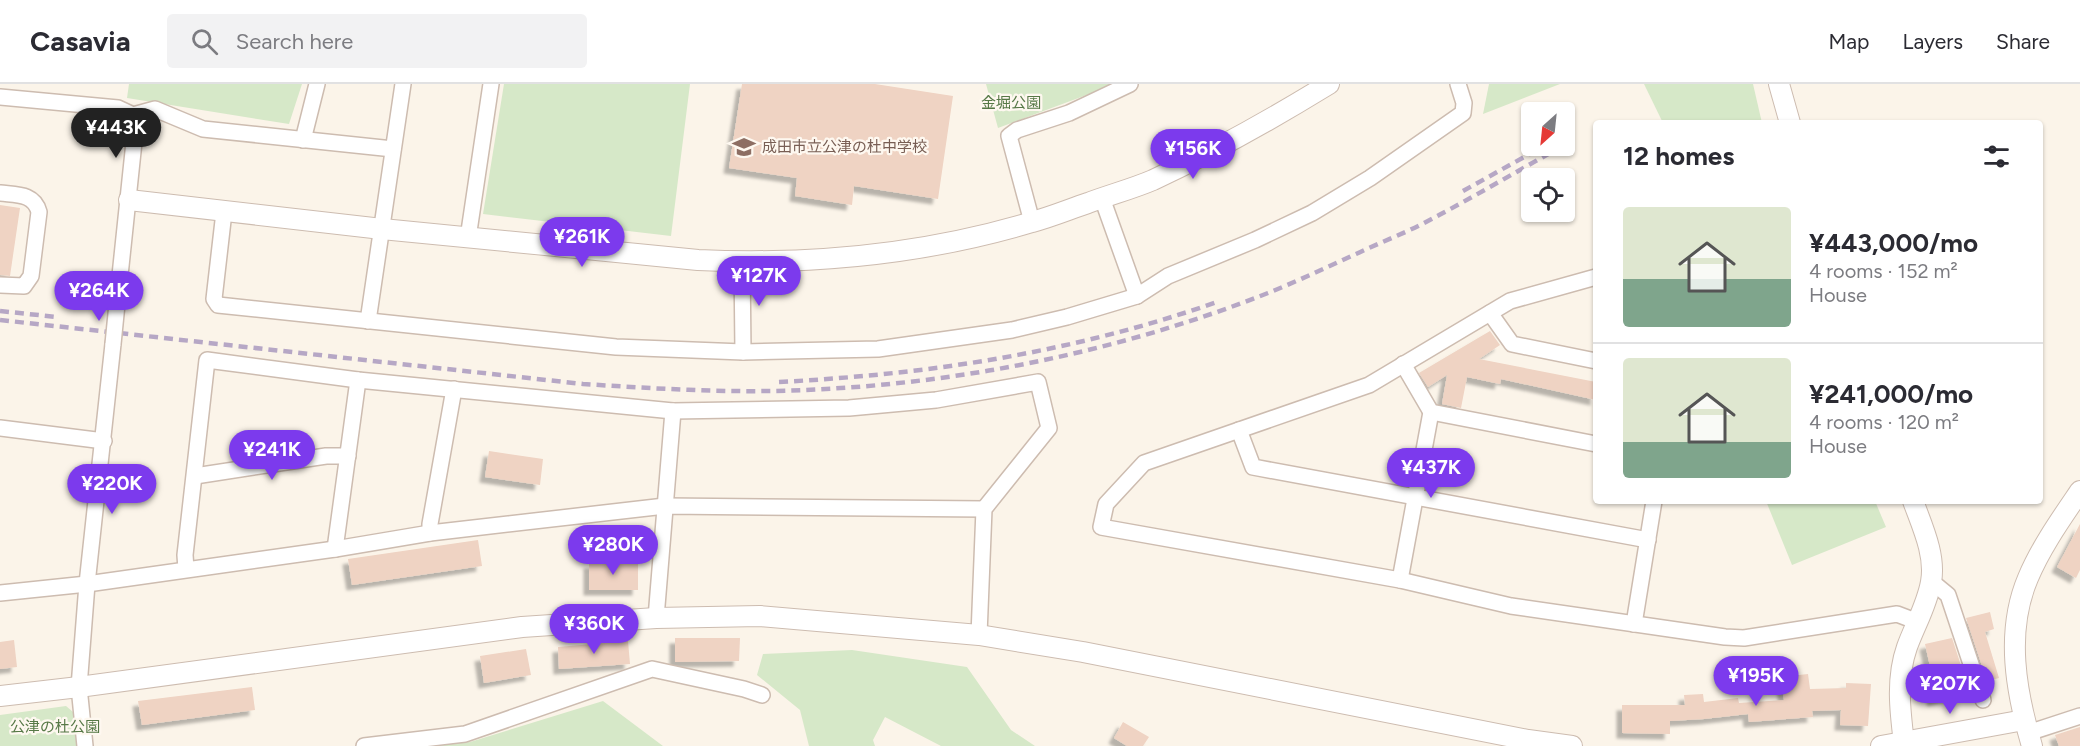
<!DOCTYPE html>
<meta charset="utf-8">
<style>
:root{--surface:#fff;--page:#f2f2f3;--text:#2b2b33;--muted:#7c7c81;--line:#e1e1e2;--accent:#7c3aed}
body{margin:0;font-family:Figtree,"Noto Sans JP",sans-serif;background:var(--page);color:var(--text);height:100vh;display:flex;flex-direction:column;font-size:22px;white-space:nowrap}
*{box-sizing:border-box;margin:0}
p{font-size:20px;color:var(--muted)}
.icon{flex:none;width:33px;height:33px;fill:none;stroke:currentColor;stroke-width:2;stroke-linecap:round;stroke-linejoin:round}
.map{position:relative;flex:1;overflow:hidden}
.drawer{position:absolute;left:1593px;top:36px;width:450px;height:384px;display:flex;flex-direction:column;background:var(--surface);border-radius:6px;box-shadow:0 2px 4px #0004}
.drawer>*{flex:none}
.needle{width:39px;rotate:207deg}
.tools{position:absolute;left:1521px;top:18px;display:grid;gap:12px}
.tools a{display:grid;place-items:center;width:54px;height:54px;border-radius:6px;background:var(--surface);box-shadow:0 2px 4px #0004;font-size:30px}
.price{position:absolute;translate:-50% -51px;padding:0 14px;border-radius:21px;background:var(--accent);color:#fff;font-size:20px;line-height:39px;filter:drop-shadow(0 2px 3px #0008)}
.price::after{content:'';position:absolute;left:50%;top:36px;width:18px;height:14px;margin-left:-9px;background:inherit;clip-path:polygon(0 0,100% 0,50% 100%)}
.price.active{background:#222;color:#fff}
ul{padding:0;list-style:none}
li{display:flex;align-items:center;gap:18px;height:150px;padding:0 30px}
li+li{border-top:2px solid var(--line)}
li span{display:grid;place-items:center;flex:none;width:168px;height:120px;border-radius:6px;color:#555}
li>.icon{margin-inline-start:auto}
span .icon{width:72px;height:72px;fill:#fffc;stroke-width:1}
li b{font-size:26px}
h2{display:flex;justify-content:space-between;align-items:center;height:72px;padding:0 30px;font-size:26px}
header{display:flex;align-items:center;gap:36px;box-sizing:border-box;height:84px;padding:0 30px;background:var(--surface);border-bottom:2px solid var(--line)}
header strong{font-size:28px}
nav{display:flex;gap:33px;margin-inline-start:auto;font-size:21px}
.search{width:420px;height:54px;background:var(--page);display:flex;align-items:center;gap:15px;box-sizing:border-box;padding:0 21px;border-radius:6px;color:var(--muted);font-size:22px}
.map>svg:first-child{display:block}
.green{fill:#d6e8c8}
.building{fill:#efd3c3;filter:url(#shadow)}
.lines{fill:none;stroke-linecap:round;stroke-linejoin:round}
.minor-casing{stroke:#cdbcb0;stroke-width:18}
.tertiary-casing{stroke:#cdbcb0;stroke-width:22}
.minor{stroke:#fff;stroke-width:15}
.tertiary{stroke:#fff;stroke-width:20}
.rail{stroke:#b6a7c5;stroke-width:4.5;stroke-dasharray:9 6;stroke-linecap:butt}
.minor-bridge-casing{stroke:#cdbcb0;stroke-width:18;stroke-linecap:butt}
.minor-bridge{stroke:#fff;stroke-width:15}
.labels{text-anchor:middle;stroke-width:4.5;stroke-linejoin:round;paint-order:stroke}
.park-label{font-size:15px;fill:#577947;stroke:#fef8f0}
.education-label{font-size:15px;fill:#785e54;stroke:#fef8f0;text-anchor:start}
</style>
<header>
<strong>Casavia</strong>
<div class="search"><svg class="icon" aria-label="search" viewBox="0 0 24 24"><circle cx="10" cy="10" r="6"/><path d="M15 15l6 6"/></svg>Search here</div>
<nav><a>Map</a><a>Layers</a><a>Share</a></nav>
</header>
<div class="map">
<svg width="2080" height="662" viewBox="0 0 2080 662">
<defs>
<filter id="shadow"><feDropShadow dx="-5.5" dy="5.5" stdDeviation="1.5" flood-color="#0004"/></filter>
</defs>
<rect width="100%" height="100%" fill="#fbf4e9"/>
<g class="green">
<path d="M129,0H302L289,40L127,14Z"/>
<path d="M504,0H690L671,152L483,130Z"/>
<path d="M986,0H1116L998,44Z"/>
<path d="M1489,0H1560L1483,30Z"/>
<path d="M1644,0H1753L1762,39H1663Z"/>
<path d="M1766,417H1875L1886,443L1792,481Z"/>
<path d="M852,566L967,583L1011,646L1035,662H941L885,633L873,656L875,662H809L800,626L757,591L763,570Z"/>
<path d="M603,617L663,662H433L470,658Z"/>
<path d="M66,622L73,628L78,662H0V631Z"/>
</g>
<g class="building">
<path d="M742,0H875L953,12L938,115L854,102L852,121L795,112L797,94L729,84Z"/>
<path d="M0,121L20,124L10,192L0,191Z"/>
<path d="M1490,247L1500,261L1479,275L1596,298V316L1501,295L1500,300L1467,293L1461,324L1442,320L1447,291L1428,303L1419,289Z"/>
<path d="M489,367L543,375L540,401L485,393Z"/>
<path d="M2080,440V486L2076,494L2057,483Z"/>
<path d="M478,456L482,482L352,501L348,475Z"/>
<rect x="589" y="479" width="49" height="27"/>
<path d="M1990,528L1994,545L1985,548L1999,594L1987,597L1966,534Z"/>
<path d="M675,554H740L739,577L675,578Z"/>
<path d="M1952,554L1968,603L1964,604L1965,609L1933,617L1929,601L1934,600L1925,560Z"/>
<path d="M14,556L17,583L0,585V558Z"/>
<path d="M628,557L630,580L559,585L558,563Z"/>
<path d="M526,565L531,591L484,599L480,572Z"/>
<path d="M1808,590L1810,605L1846,604V599L1871,600L1868,642L1840,641L1841,626L1812,627L1813,633L1775,636L1749,638L1748,630L1704,635L1670,637V650L1622,649V621H1685L1684,611L1703,610L1704,618L1738,614L1739,619L1784,616L1781,593Z"/>
<path d="M252,603L255,626L142,641L138,617Z"/>
<path d="M1123,638L1149,653L1143,662H1127L1114,654Z"/>
<path d="M2080,643V662H2059L2055,651Z"/>
</g>
<g class="lines">
<g class="minor-casing">
<g id="minor">
<path d="M0,13L118,24L133,31L155,25L203,45L393,65"/>
<path d="M303,56L317,0"/>
<path d="M0,109C16,111 34,109 39,128L31,192L24,202L0,201"/>
<path d="M1102,114L1137,212"/>
<path d="M224,128L214,215L218,221L616,263L743,268L878,265L1012,246L1067,233L1137,212L1168,192L1255,156L1312,129L1370,94L1463,29L1464,19L1458,0"/>
<path d="M1032,138L1009,52L1017,46L1069,29L1130,0"/>
<path d="M468,154L491,0"/>
<path d="M742,178L743,268"/>
<path d="M1596,193L1510,217L1369,301L1144,379L1106,420L1101,443L1400,496L1511,522L1725,553L1744,554L1897,530L1918,538"/>
<path d="M117,220L136,39L133,31"/>
<path d="M1490,229L1512,260L1596,277"/>
<path d="M368,237L403,0"/>
<path d="M1403,280L1431,328L1596,360"/>
<path d="M0,344L104,357"/>
<path d="M1239,346L1253,383L1648,456"/>
<path d="M195,392L326,372H348"/>
<path d="M430,449V440L454,305"/>
<path d="M335,465L358,296"/>
<path d="M186,485L185,471L207,276L358,296L673,327L849,324L936,316L1038,298L1049,344L984,425L979,551"/>
<path d="M1400,496L1431,328"/>
<path d="M1931,497L1948,511L1983,616"/>
<path d="M0,509L87,500L335,465L430,449L665,422L984,425"/>
<path d="M656,534L673,327"/>
<path d="M1634,540L1654,417"/>
<path d="M2028,649L2080,632"/>
<path d="M85,662L79,603L87,500L113,260"/>
<path d="M364,662L465,650L652,585L744,605L762,611"/>
</g>
</g>
<g class="tertiary-casing">
<g id="tertiary">
<path d="M1779,0L1790,39"/>
<path d="M129,116L382,145L698,176C810,181 925,170 1032,138C1051,133 1070,125 1088,119C1109,111 1132,105 1153,96C1213,68 1272,35 1329,0"/>
<path d="M0,612L79,603L522,543L656,534L760,532L979,551L1083,568L1528,656L1572,662"/>
<path d="M1904,659C1900,627 1896,594 1907,563C1915,541 1927,521 1931,498C1936,471 1922,442 1913,417"/>
<path d="M1881,662L2024,636"/>
<path d="M2032,662C2016,608 2005,548 2028,494C2041,463 2061,435 2080,407"/>
</g>
</g>
<use href="#minor" class="minor"/>
<use href="#tertiary" class="tertiary"/>
<g class="rail">
<path d="M1463,107L1544,62"/>
<path d="M0,227L57,233"/>
<path d="M0,236L583,300C646,304 708,308 771,307C940,304 1111,271 1268,209C1298,197 1327,183 1356,170C1379,159 1403,150 1426,138C1468,116 1509,92 1550,69"/>
<path d="M779,298C933,290 1075,268 1220,217"/>
</g>
<g class="minor-bridge-casing">
<path id="minor-bridge" d="M113,260L117,220"/>
</g>
<use href="#minor-bridge" class="minor-bridge"/>
</g>
<defs>
<g id="school-bare" transform="scale(1.8)"><path d="M0-5L7-2L0 1L-7-2ZM-4 1L0 2.5L4 1V4Q0 6-4 4Z" fill="#8d6e63" stroke="#fef8f0" stroke-width="2.5" paint-order="stroke"/></g>
</defs>
<g fill-rule="evenodd">
<use href="#school-bare" x="744" y="63"/>
</g>
<g class="labels">
<g class="park-label">
<text x="1011" y="24">金堀公園</text>
<text x="55" y="648">公津の杜公園</text>
</g>
<g class="education-label">
<text x="762" y="68">成田市立公津の杜中学校</text>
</g>
</g>
</svg>
<div class="tools">
<a><svg class="needle" viewBox="-14 -14 28 28"><path d="M0-13l5 13h-10z" fill="#e53935"/><path d="M0 13l5-13h-10z" fill="#7c7c81"/></svg></a>
<a><svg class="icon" aria-label="locate" viewBox="0 0 24 24"><circle cx="12" cy="12" r="6"/><path d="M12 2v4M12 18v4M2 12h4M18 12h4"/></svg></a>
</div>
<b class="price active" style="left:116px;top:75px">¥443K</b>
<b class="price" style="left:1193px;top:96px">¥156K</b>
<b class="price" style="left:582px;top:184px">¥261K</b>
<b class="price" style="left:759px;top:223px">¥127K</b>
<b class="price" style="left:99px;top:238px">¥264K</b>
<b class="price" style="left:272px;top:397px">¥241K</b>
<b class="price" style="left:1431px;top:415px">¥437K</b>
<b class="price" style="left:112px;top:431px">¥220K</b>
<b class="price" style="left:613px;top:492px">¥280K</b>
<b class="price" style="left:594px;top:571px">¥360K</b>
<b class="price" style="left:1756px;top:623px">¥195K</b>
<b class="price" style="left:1950px;top:631px">¥207K</b>
<section class="drawer">
<h2>12 homes<svg class="icon" aria-label="filters" viewBox="0 0 24 24"><path d="M4 7h16M4 17h16"/><circle cx="9" cy="7" r="2"/><circle cx="15" cy="17" r="2"/></svg></h2>
<ul>
<li><span style="background:linear-gradient(#dfe7d0 60%,#7fa58c 0)"><svg class="icon" aria-label="home" viewBox="0 0 24 24"><path d="M3 11l9-7 9 7M6 9v11h12V9"/></svg></span><div><b>¥443,000/mo</b><p>4 rooms · 152 m²</p><p>House</p></div></li>
<li><span style="background:linear-gradient(#dfe7d0 70%,#7fa58c 0)"><svg class="icon" aria-label="home" viewBox="0 0 24 24"><path d="M3 11l9-7 9 7M6 9v11h12V9"/></svg></span><div><b>¥241,000/mo</b><p>4 rooms · 120 m²</p><p>House</p></div></li>
</ul>
</section>
</div>
